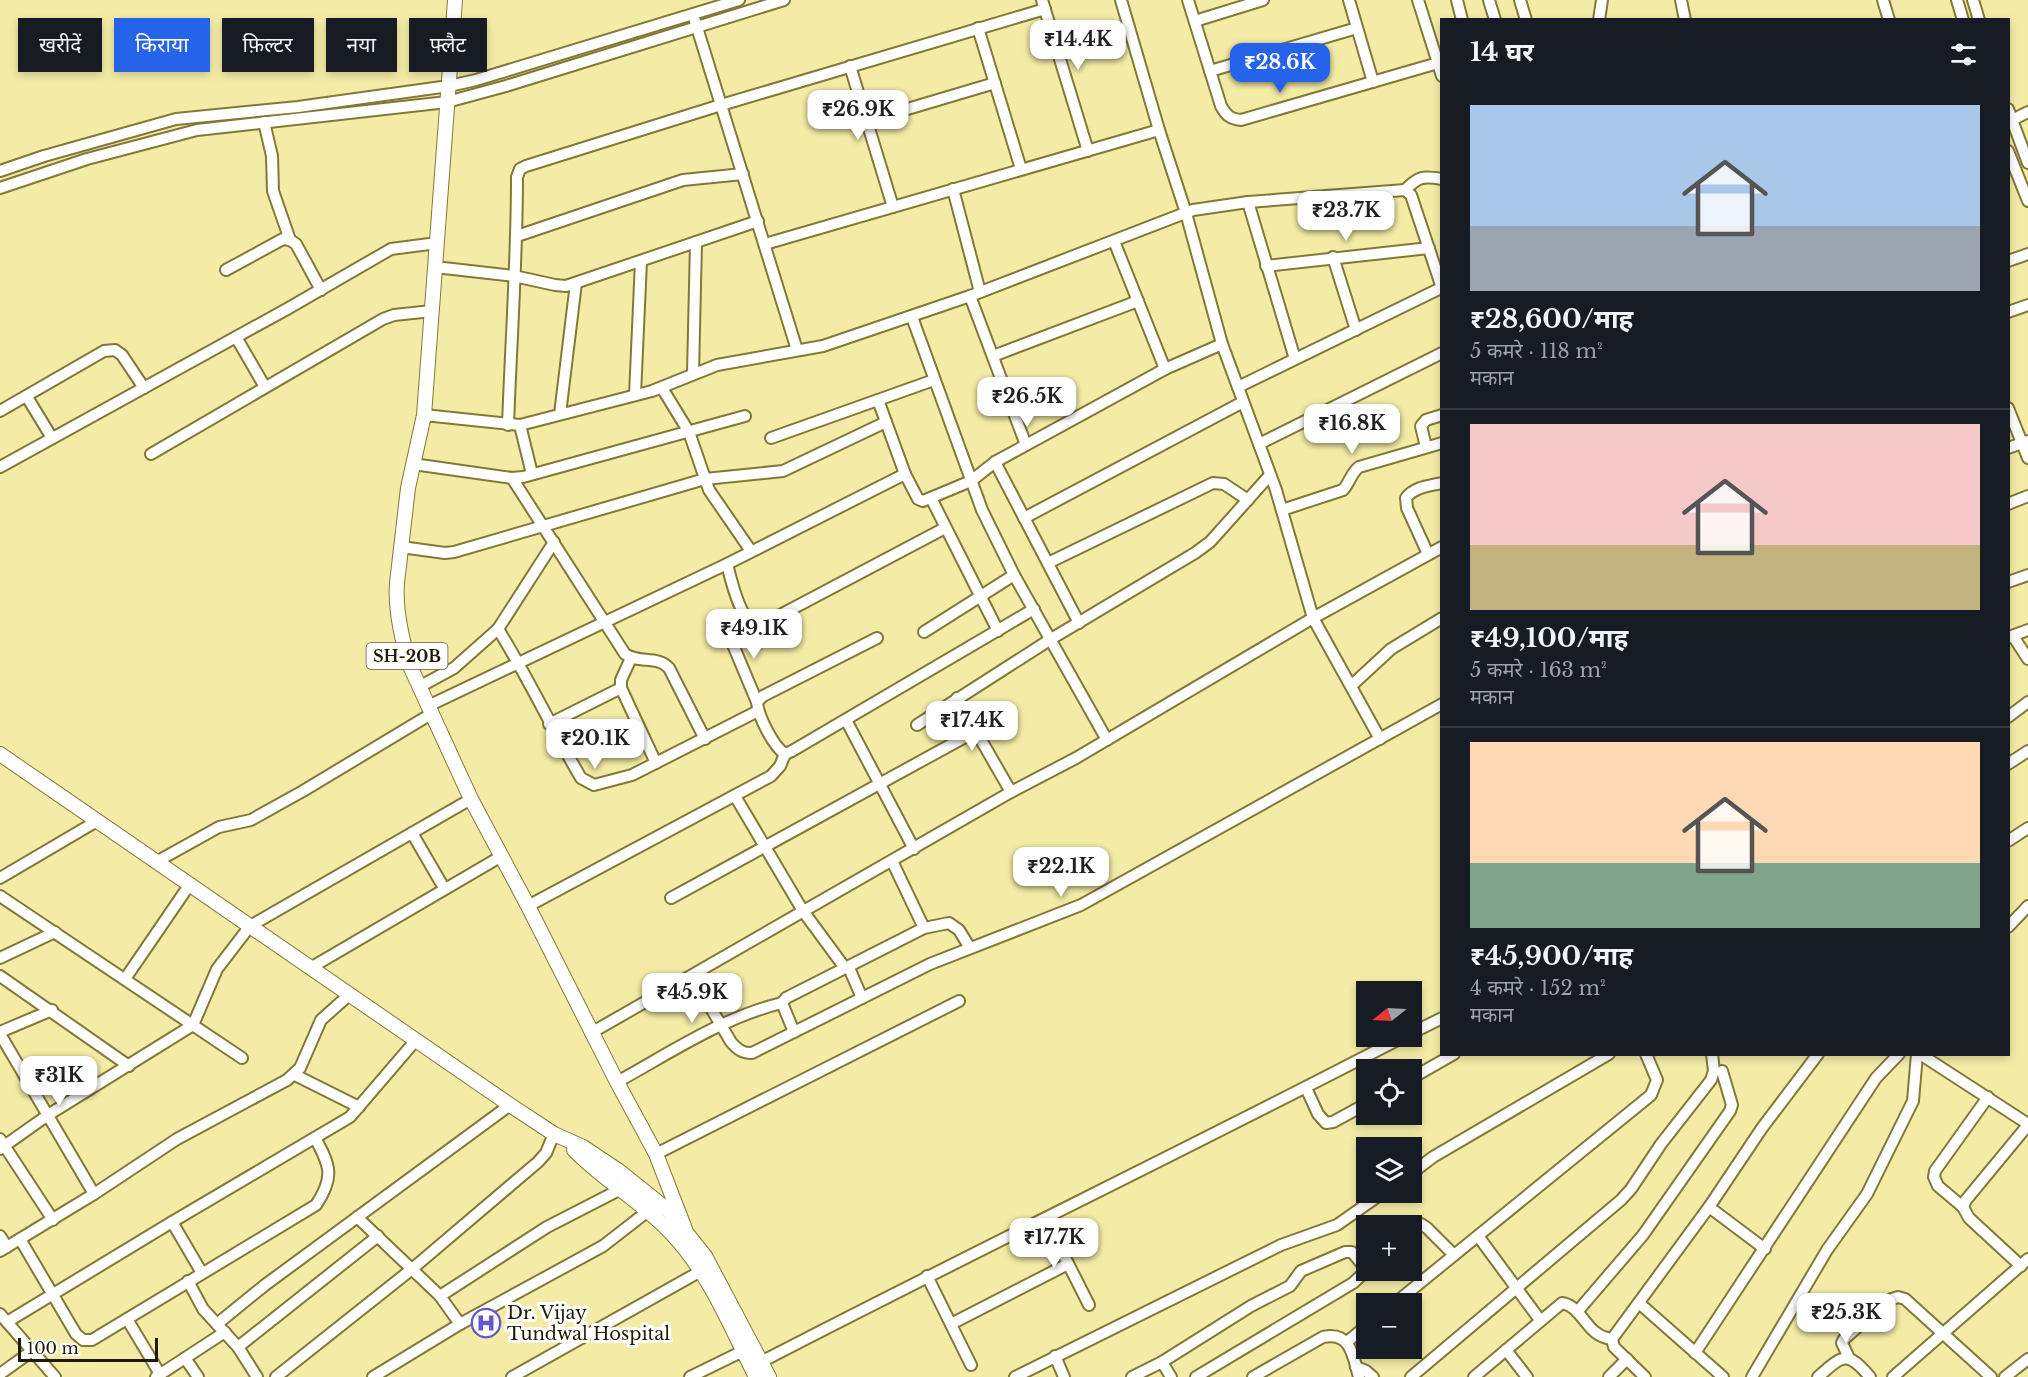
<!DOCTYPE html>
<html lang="hi">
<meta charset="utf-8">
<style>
:root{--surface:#171b24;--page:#20242c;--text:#f1f3f6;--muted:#9ea1a6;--line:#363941;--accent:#2563eb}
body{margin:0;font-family:"Libre Baskerville","Noto Sans Devanagari",serif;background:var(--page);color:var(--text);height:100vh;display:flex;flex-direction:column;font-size:22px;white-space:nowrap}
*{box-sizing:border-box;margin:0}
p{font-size:20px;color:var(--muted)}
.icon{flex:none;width:33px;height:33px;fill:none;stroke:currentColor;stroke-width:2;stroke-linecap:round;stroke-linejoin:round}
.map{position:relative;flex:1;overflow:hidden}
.sheet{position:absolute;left:1440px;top:18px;width:570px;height:1038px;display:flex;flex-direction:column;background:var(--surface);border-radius:0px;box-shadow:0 3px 9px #0003}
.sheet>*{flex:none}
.guide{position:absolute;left:18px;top:18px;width:570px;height:54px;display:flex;gap:12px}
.needle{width:39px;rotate:252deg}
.controls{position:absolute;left:1356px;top:981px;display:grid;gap:12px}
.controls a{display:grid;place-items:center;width:66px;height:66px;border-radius:0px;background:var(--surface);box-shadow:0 3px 9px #0003;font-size:30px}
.scale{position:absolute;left:18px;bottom:15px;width:140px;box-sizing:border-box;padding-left:6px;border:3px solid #1f1b01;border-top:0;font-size:16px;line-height:21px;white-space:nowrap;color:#1f1b01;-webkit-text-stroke:4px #fff;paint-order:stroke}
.price{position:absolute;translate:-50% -51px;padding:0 14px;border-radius:12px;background:#fff;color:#222;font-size:20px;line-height:39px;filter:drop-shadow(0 2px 3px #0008)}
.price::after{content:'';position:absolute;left:50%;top:36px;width:18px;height:14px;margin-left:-9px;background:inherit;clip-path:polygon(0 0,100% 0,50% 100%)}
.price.current{background:var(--accent);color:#fff}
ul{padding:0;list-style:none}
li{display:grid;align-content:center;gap:12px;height:318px;padding:0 30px}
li+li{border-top:2px solid var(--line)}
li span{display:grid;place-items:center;height:186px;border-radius:0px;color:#555}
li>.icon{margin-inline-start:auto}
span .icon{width:108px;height:108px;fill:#fffc;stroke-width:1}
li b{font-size:26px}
h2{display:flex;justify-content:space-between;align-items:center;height:72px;padding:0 30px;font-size:26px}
.tag{padding:0 21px;border-radius:0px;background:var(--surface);box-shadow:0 3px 9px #0003;font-size:21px;line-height:54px}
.tag.current{background:var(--accent);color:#fff}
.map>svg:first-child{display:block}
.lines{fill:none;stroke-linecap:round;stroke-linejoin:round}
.minor-casing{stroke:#817936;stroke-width:14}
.major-casing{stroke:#817936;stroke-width:16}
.minor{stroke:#fff;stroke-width:10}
.major{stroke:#fff;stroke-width:14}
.labels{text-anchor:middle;stroke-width:6;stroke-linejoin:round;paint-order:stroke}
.shield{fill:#fff;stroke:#625f4d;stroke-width:1.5}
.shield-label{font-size:16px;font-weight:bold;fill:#1f1b01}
.poi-label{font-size:18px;fill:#1f1b01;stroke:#fff;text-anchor:start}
</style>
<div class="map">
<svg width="2028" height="1377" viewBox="0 0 2028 1377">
<rect width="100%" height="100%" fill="#f4eca6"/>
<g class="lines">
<g class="minor-casing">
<g id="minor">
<path d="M1042,0L1088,151"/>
<path d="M1121,0L1159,130L1186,213L1222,344L1276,490L1313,618L1380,739"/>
<path d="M1188,0L1221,106C1226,115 1230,119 1241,120L1438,63"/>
<path d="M1349,0L1373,82"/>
<path d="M1418,0L1442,76"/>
<path d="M1457,0L1462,20"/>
<path d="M1489,0L1495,20"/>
<path d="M1520,0L1526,20"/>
<path d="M1681,0L1685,20"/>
<path d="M1883,0L1889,20"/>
<path d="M1957,0L1963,20"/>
<path d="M1973,0L1979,20"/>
<path d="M1599,20L1602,0"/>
<path d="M695,21L797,350"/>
<path d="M1195,21L1263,0"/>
<path d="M978,28L1021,169"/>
<path d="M850,66L893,207"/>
<path d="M1210,71L1357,28"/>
<path d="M2008,109L2028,163"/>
<path d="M2012,120L2028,112"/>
<path d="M867,121L995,83"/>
<path d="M264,122L272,156L273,191L290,240"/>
<path d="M2008,151L2028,201"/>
<path d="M0,171L44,156L176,119L298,107L449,86L476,80L739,0"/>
<path d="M0,188L87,159L197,130L447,102L506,86L784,0"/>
<path d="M953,189L980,292"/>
<path d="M1405,190C1419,176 1423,176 1442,179"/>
<path d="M1248,202L1295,359"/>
<path d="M517,236L683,180L743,174"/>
<path d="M1114,241L1165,369"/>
<path d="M765,244L1159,130"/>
<path d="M1333,257L1356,330"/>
<path d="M2008,261L2028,254"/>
<path d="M1266,266L1429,248"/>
<path d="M435,267L514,276L555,285L566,286L758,221"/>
<path d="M226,270L283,239L290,240L296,244L321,290"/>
<path d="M970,296L1026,445"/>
<path d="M2008,312L2028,305"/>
<path d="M912,317L982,510L1014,575L1107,740"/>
<path d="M236,337L265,387"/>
<path d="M993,356L1138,301"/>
<path d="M693,374L696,242"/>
<path d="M1238,387L1441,288"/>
<path d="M662,388L689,432L709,490L751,551"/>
<path d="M635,395L641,261"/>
<path d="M27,397L52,438"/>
<path d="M878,400L905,474L918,499L923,501L971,481L995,462L1165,369L1222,344"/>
<path d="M2008,408L2028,458"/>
<path d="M0,411L104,351L115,350L122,355L144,388"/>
<path d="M560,414L576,283"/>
<path d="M424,415L520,425L652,391L717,365L823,346L970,296L1193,210L1248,202L1405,190L1411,195L1442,288"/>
<path d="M508,425C511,342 517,259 517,177L520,169L526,166L721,105L1045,9"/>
<path d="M520,425L532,474"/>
<path d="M771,438L934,380"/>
<path d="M1259,444L1442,353"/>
<path d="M1426,447L1421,426L1426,420L1442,415"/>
<path d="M2008,448L2028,441"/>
<path d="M151,454L383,319L394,315L432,311"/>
<path d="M995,462L1079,623"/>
<path d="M413,464L512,478L523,477L745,416"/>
<path d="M0,467L287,309L391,249L437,243"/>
<path d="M512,478L625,654C639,664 657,655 669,668L705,739"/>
<path d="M931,498L998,631"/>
<path d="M2008,504L2028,496"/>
<path d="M1282,510L1343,490C1350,482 1351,473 1359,467L1442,443"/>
<path d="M1024,518L1243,402"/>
<path d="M401,547L445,553L454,552L705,479L783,471L886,422"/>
<path d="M1428,554L1407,508L1406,498C1414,487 1429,486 1442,483"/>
<path d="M1048,563L1213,483L1224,484L1248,500"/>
<path d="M727,564C730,576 739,614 750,621C756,624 762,622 769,621L945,528"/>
<path d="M2008,582L2028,575"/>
<path d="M746,618L733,634L731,640L757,702"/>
<path d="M498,629C528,677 552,729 581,778L594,785L632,775L758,711"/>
<path d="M721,629L725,638L731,642"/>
<path d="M924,632L1014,575"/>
<path d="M2013,636L2028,659"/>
<path d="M2009,637L2028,630"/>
<path d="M877,638L763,696L757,702C758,716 773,746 785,754L792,751L1034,609"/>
<path d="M631,658L621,680V688L656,763"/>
<path d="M1351,686L1391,649L1442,618"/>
<path d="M419,687L454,668L498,629L554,542"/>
<path d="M957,698L1011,792"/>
<path d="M428,706L727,564L905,474"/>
<path d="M2008,717L2028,702"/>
<path d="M846,720L914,849"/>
<path d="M549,724L621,688"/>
<path d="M917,725L1051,639L1195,553L1210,542L1270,475"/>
<path d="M2008,764L2028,751"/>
<path d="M735,796L803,911L845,968H849L862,998"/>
<path d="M412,833L444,888"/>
<path d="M2008,841L2028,828"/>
<path d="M892,861L924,928"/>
<path d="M156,862L219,827L251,820L303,791L431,714"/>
<path d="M0,878L97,821"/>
<path d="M0,896L242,1058"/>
<path d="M671,898L976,731"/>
<path d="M528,906L771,776L780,766L785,754"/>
<path d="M2008,927L2028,906"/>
<path d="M0,958L55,932"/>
<path d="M312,967L500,857"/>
<path d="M0,976L129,1066"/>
<path d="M692,976L731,1042C738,1050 742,1053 752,1053L930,964L1081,905L1442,704"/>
<path d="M125,979L190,884"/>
<path d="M0,1032L52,1010"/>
<path d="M794,1032L782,1003L786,998L924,928L949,923L959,930L970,948"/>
<path d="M591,1033L1011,792L1076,758L1313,618L1442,547"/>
<path d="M1412,1033L1442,1018"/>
<path d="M0,1034L94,1194"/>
<path d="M1920,1054L2028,1124"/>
<path d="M295,1075L359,1107"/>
<path d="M1412,1078L1454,1054"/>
<path d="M617,1082C670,1053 723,1017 782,1003"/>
<path d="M1306,1088L1318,1114L1326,1123L1333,1122L1366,1104"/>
<path d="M0,1139L53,1220"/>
<path d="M0,1149L48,1115L193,1025L217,969L250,926L471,799"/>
<path d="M656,1154L959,1001"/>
<path d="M1412,1173L1433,1157L1609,1054"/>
<path d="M1709,1207L1765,1249"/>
<path d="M1963,1207L1938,1186L1934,1177L1935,1171L1988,1097"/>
<path d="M357,1217L440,1296L460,1324"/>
<path d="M1046,1220L1089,1305"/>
<path d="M172,1222L202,1273"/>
<path d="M1412,1229L1421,1224L1427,1228L1454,1255"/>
<path d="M0,1236L7,1247"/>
<path d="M1478,1236L1540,1320"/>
<path d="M20,1239L76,1334L83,1340H92L316,1205C335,1177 330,1165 315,1138"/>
<path d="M0,1251L94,1194L177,1139L287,1080L300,1068L321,1020L350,994"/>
<path d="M2021,1266L1969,1218L1963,1207L1966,1200L2028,1125"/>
<path d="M927,1276L971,1365"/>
<path d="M188,1281L203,1309L238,1347L257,1377"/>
<path d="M440,1296L547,1227L621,1189"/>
<path d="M1639,1303L1723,1377"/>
<path d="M1394,1304L1651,1095L1657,1080L1646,1054"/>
<path d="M1577,1312L1643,1235L1730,1111L1732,1105L1722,1071"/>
<path d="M0,1314L55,1377"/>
<path d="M127,1319L160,1374"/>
<path d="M7,1322L172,1222L350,1117L416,1040"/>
<path d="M217,1324L265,1285L510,1105"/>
<path d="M951,1324L1068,1264"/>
<path d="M1347,1342L1366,1326"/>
<path d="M238,1347L378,1236"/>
<path d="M1506,1350L1527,1377"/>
<path d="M1695,1353L1876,1078L1899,1054"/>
<path d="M1055,1356L1064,1377"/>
<path d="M185,1358L198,1377"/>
<path d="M1849,1358L1842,1343L1844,1339L1889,1300L1898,1297L1905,1299L1991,1377"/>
<path d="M761,1362C975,1251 1192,1147 1405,1036"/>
<path d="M1162,1362L1171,1377"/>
<path d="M1356,1367L1366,1371L1373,1377"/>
<path d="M0,1374L32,1351"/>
<path d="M156,1377L225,1332"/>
<path d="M276,1377L412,1269L538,1162L546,1153L554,1134"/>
<path d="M373,1377L460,1324L603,1246L648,1211"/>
<path d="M512,1377L701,1271"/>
<path d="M690,1377L743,1351"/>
<path d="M1015,1377L1281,1245L1337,1225L1384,1192"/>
<path d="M1132,1377L1162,1362L1251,1306L1290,1286L1301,1271L1345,1252H1352L1366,1269"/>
<path d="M1196,1377L1353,1283L1367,1270"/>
<path d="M1253,1377L1323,1337C1351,1331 1353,1356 1359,1377"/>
<path d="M1411,1377L1621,1200L1631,1189L1661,1144L1711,1080L1714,1071L1712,1054"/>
<path d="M1474,1377L1562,1303C1584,1307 1585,1336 1612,1339"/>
<path d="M1609,1377L1627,1359"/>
<path d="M1645,1377L1614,1347L1612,1339L1709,1207L1762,1128L1818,1054"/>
<path d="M1752,1377L1827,1250L1867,1194L1913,1101L1917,1054"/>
<path d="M1818,1377C1843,1355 1847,1350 1870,1377"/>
<path d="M1893,1377L2028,1259"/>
<path d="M2005,1377L2028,1359"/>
</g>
</g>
<g class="major-casing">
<g id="major">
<path d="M455,0L424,415L408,488L397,583C395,609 402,640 410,666L471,799L528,906L617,1082L656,1154L685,1229L687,1251"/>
<path d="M0,754L510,1105L554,1134L583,1147L619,1171L669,1211L705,1256L769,1377"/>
<path d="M574,1150C604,1181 643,1202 672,1234C710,1274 731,1328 756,1377"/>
</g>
</g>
<use href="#minor" class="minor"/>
<use href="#major" class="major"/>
</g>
<defs>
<g id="hospital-ring" transform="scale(1.5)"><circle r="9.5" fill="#fff" stroke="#6259d2" stroke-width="1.5"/><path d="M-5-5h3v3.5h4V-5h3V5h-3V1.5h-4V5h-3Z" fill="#6259d2"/></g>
</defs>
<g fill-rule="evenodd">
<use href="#hospital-ring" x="486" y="1323"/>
</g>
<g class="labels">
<rect class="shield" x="366.5" y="643" width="81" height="26" rx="4.5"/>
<g class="shield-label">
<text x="407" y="662">SH-20B</text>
</g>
<g class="poi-label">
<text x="507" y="1319">Dr. Vijay<tspan x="507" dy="21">Tundwal Hospital</tspan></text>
</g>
</g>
</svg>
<div class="controls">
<a><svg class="needle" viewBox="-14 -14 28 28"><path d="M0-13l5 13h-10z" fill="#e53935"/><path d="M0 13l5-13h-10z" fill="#9ea1a6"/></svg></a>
<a><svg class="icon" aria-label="locate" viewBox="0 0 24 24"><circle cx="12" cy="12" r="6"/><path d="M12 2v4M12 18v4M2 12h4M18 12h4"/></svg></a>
<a><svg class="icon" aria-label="layers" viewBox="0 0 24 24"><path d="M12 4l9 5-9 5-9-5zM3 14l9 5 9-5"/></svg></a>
<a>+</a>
<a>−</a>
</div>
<div class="scale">100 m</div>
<b class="price" style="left:1078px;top:71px">₹14.4K</b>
<b class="price current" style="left:1280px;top:94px">₹28.6K</b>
<b class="price" style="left:858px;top:141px">₹26.9K</b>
<b class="price" style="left:1346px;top:242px">₹23.7K</b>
<b class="price" style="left:1027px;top:428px">₹26.5K</b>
<b class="price" style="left:1352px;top:455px">₹16.8K</b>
<b class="price" style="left:754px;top:660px">₹49.1K</b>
<b class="price" style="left:972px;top:752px">₹17.4K</b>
<b class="price" style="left:595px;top:770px">₹20.1K</b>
<b class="price" style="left:1061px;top:898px">₹22.1K</b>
<b class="price" style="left:692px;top:1024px">₹45.9K</b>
<b class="price" style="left:59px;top:1107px">₹31K</b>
<b class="price" style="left:1054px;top:1269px">₹17.7K</b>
<b class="price" style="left:1846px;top:1344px">₹25.3K</b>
<div class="guide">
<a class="tag">खरीदें</a>
<a class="tag current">किराया</a>
<a class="tag">फ़िल्टर</a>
<a class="tag">नया</a>
<a class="tag">फ़्लैट</a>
</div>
<section class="sheet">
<h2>14 घर<svg class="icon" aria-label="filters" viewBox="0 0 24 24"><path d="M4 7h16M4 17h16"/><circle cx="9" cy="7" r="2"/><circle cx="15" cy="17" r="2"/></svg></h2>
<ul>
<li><span style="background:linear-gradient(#a9c7e8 65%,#9aa5b1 0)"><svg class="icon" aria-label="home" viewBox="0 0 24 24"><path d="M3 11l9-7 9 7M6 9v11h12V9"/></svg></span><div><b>₹28,600/माह</b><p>5 कमरे · 118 m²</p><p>मकान</p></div></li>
<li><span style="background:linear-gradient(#f6c9c9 65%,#c2b280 0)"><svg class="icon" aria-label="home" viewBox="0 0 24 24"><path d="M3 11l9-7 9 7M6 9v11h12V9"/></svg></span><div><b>₹49,100/माह</b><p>5 कमरे · 163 m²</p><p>मकान</p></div></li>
<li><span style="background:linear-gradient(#ffd9b3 65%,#7fa58c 0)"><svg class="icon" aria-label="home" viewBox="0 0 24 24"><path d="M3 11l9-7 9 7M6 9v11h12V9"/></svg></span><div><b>₹45,900/माह</b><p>4 कमरे · 152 m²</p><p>मकान</p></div></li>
</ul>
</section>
</div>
